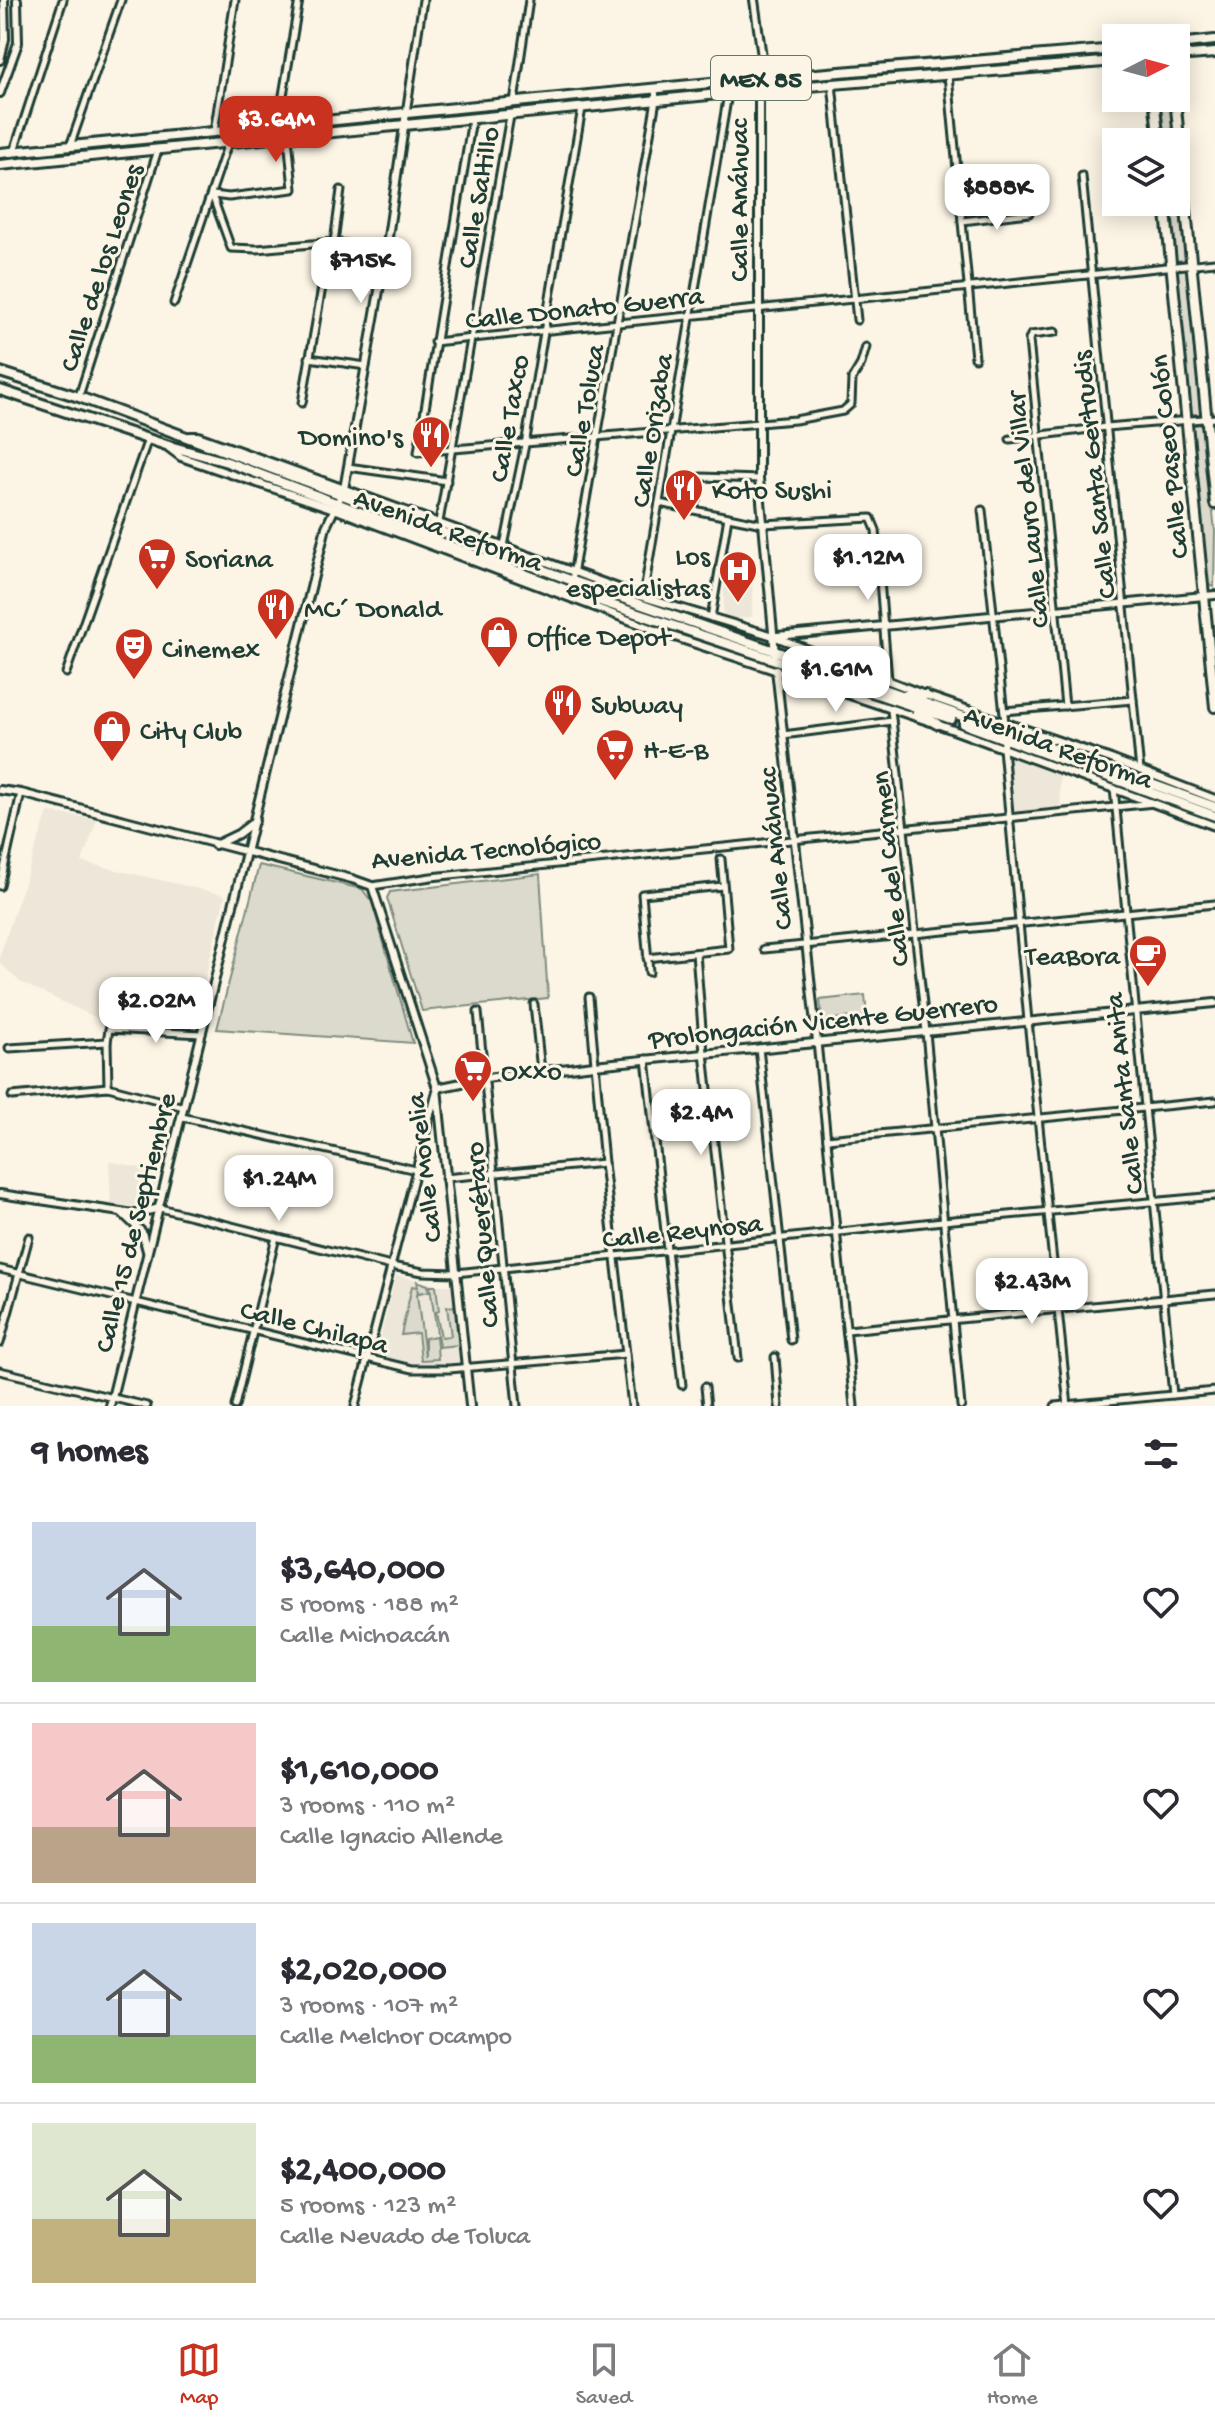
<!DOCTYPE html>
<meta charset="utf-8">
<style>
:root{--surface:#fff;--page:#f2f2f3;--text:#2b2b33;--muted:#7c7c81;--line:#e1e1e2;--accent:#c8321e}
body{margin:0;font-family:"Gochi Hand",sans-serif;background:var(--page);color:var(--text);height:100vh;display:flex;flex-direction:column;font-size:30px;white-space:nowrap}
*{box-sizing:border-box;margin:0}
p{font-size:26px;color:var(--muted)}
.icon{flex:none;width:44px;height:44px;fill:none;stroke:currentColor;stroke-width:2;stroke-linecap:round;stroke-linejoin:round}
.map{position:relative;height:1406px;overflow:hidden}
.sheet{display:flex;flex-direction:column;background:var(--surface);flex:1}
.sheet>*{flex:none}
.needle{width:52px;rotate:84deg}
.fabs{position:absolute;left:1102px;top:24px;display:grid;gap:16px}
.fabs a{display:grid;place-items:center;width:88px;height:88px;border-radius:0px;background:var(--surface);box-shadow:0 4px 20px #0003;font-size:40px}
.price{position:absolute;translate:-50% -68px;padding:0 18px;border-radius:16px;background:#fff;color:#222;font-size:26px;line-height:52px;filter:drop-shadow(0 2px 4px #0008)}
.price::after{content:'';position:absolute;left:50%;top:48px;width:24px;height:18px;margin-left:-12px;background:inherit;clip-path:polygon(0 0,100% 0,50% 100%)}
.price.current{background:var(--accent);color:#fff}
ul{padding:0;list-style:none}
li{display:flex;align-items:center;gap:24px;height:200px;padding:0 32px}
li+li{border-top:2px solid var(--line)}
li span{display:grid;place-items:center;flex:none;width:224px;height:160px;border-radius:0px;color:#555}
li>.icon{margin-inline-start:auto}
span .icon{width:96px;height:96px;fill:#fffc;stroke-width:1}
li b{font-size:34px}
h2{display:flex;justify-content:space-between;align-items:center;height:96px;padding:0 32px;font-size:34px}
.tab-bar{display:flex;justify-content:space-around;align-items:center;height:112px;border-top:2px solid var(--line);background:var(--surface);font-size:22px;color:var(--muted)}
.tab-bar a{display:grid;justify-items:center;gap:4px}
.tab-bar .current{color:var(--accent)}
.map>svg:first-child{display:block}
.built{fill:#ece7d8}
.green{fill:#dcdacc;stroke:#7e8c80;stroke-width:2}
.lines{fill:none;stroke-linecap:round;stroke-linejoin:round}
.minor-casing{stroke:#1f3d34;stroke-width:11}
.tertiary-casing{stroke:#1f3d34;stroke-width:12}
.primary-casing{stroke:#1f3d34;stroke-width:14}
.minor{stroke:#fcf5e5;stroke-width:5}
.tertiary{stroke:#fcf5e5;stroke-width:6}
.primary{stroke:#fcf5e5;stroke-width:8}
.labels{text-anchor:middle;stroke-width:6;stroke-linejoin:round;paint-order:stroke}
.shield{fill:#fcf5e5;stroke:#617469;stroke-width:2}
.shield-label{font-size:26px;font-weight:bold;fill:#1f3d34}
.street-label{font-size:28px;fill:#1f3d34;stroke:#fcf5e5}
.poi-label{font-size:28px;fill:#1f3d34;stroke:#fcf5e5;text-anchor:start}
</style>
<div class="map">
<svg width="1215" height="1406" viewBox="0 0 1215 1406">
<rect width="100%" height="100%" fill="#fcf5e5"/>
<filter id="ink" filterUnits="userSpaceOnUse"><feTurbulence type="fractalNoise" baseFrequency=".0125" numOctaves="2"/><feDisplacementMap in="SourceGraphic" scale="16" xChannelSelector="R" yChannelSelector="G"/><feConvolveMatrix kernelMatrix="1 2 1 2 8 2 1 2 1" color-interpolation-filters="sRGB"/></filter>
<g filter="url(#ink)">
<g class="built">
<path d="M729,573H733L734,577L753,576L752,617L731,619L723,614L724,587L729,584Z"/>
<path d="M1008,756L1059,775L1061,809L1014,815Z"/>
<path d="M48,812L97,819L82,862L225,895L193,1030L101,1024V1020L20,982L0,963V955Z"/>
<path d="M109,1161L158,1172L151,1206H111Z"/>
<path d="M396,1275L437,1285H452L462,1362L416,1366L376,1354Z"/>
</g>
<g class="green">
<path d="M1156,98H1173L1189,260L1172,261L1166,202H1176V142H1160Z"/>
<path d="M1189,267L1202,414H1188L1173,268Z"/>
<path d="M1203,424L1215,531L1214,587L1209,585L1207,581L1189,426Z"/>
<path d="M259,865L362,889L372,902L413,1043L217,1029Z"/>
<path d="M540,874L548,998L422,1011L387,898L390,892Z"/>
<path d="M865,995L867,1016L822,1020L820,1000Z"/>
<path d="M417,1281L428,1285L429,1291L419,1293L418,1289L417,1295L425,1356V1338L436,1336L438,1359L421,1360L418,1333L401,1335L412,1286L418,1287Z"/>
<path d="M430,1286H436L439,1311L436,1312L441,1337L451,1336L447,1307L456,1306L459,1345L439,1347Z"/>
</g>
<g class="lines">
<g class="minor-casing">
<g id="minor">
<path d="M948,75L975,358"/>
<path d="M832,84L857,320"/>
<path d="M514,102L529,0"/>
<path d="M406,113L423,0"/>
<path d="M472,119L418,452L795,420L843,411L851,404L852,379L861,364L866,347"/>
<path d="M278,125L299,0"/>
<path d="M214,132L235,0"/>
<path d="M70,146L121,0"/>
<path d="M14,151L63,0"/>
<path d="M1082,176L1140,771"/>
<path d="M212,195L231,248L257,249L334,242L386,251"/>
<path d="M213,195L229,197L293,189L288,137"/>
<path d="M962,221L1029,213"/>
<path d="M334,242L341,190"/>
<path d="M174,303L228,143"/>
<path d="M1055,332L1031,335L1029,340L1065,706"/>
<path d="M434,342L1215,262"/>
<path d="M309,358L366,366"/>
<path d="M79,396L158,150"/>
<path d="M302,403L325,270"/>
<path d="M1010,439L1106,427L1215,418"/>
<path d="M348,467L447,481"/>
<path d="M696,500L701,477L759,479"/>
<path d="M659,503L763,524L871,518L876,530L888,680"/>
<path d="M982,510L1005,723"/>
<path d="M439,522L510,116"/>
<path d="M504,546L525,445L582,108"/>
<path d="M570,592L656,100L655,89"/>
<path d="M643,597L730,82"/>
<path d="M711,618L728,517"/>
<path d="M66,673L148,439"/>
<path d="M891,710L926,1032L961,1406"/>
<path d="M1004,711L1133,700"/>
<path d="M783,735L892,721"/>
<path d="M1005,737L1003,748L1028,1021L1068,1406"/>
<path d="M1114,788L1173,1395"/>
<path d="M0,886L21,793"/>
<path d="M372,886L431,877L1154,803"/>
<path d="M764,949L1215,904"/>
<path d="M696,953L704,1053L738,1358"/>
<path d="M647,958L729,949L721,859"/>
<path d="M649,972L642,894L723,886"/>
<path d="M589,997L604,1163L632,1406"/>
<path d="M534,1004L541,1071"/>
<path d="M478,1012L517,1406"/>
<path d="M817,1042L854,1406"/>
<path d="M9,1048L107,1042"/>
<path d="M759,1048L791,1340"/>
<path d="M646,1059L682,1385"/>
<path d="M108,1087L107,1042L109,1029L202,1034"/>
<path d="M12,1096L108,1087L184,1107"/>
<path d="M182,1117L416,1170"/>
<path d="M827,1139L1215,1101"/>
<path d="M445,1178L604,1163"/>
<path d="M160,1208L391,1266L423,1272L456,1273L943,1221L1215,1196"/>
<path d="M0,1269L412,1369H449L626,1354"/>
<path d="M847,1330L1215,1294"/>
<path d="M0,1343L29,1237"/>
<path d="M775,1357L779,1406"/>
<path d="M0,1371L147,1406"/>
<path d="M705,1387L707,1406"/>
<path d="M235,1406L276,1237"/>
<path d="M355,1406L436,1093"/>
<path d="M1055,1406L1215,1391"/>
</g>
</g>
<g class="tertiary-casing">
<g id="tertiary">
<path d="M754,0L765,78L759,90V479L775,654"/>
<path d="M0,60L5,39L4,0"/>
<path d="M0,93L18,43L17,0"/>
<path d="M190,436H198L643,597L773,636L925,695L1111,759L1215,799"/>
<path d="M169,448L181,457L334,509L666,634L937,724L1215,826"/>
<path d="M777,636L1215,595"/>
<path d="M776,669L817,1042"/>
<path d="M0,790L21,793L352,879L372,886L437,1088L470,1406"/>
<path d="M215,845L238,834L255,821"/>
<path d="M437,1088L486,1078L594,1065L1215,1003"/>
<path d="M0,1194L134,1214L160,1208"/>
<path d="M122,1213L142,1232L147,1251"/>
<path d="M110,1406L326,527L344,489L386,251L406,113"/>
</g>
</g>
<g class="primary-casing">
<g id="primary">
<path d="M1176,44L1215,40"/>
<path d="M1176,56L1215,53"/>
<path d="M1154,98L1159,142"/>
<path d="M1175,98L1215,504"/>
<path d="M0,153L731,81L1116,49"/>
<path d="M0,165L759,90L1116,61"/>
<path d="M1165,202L1215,707"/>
<path d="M0,372L79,397L573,581L1005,731L1215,807"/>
<path d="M0,390L166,445L227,462L570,591L951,719"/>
<path d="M906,695H925"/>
<path d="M917,712L937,724"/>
<path d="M964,724L1215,816"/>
</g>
</g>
<use href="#minor" class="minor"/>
<use href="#tertiary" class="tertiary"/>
<use href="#primary" class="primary"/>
</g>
</g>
<defs>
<g id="restaurant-pin" transform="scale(2)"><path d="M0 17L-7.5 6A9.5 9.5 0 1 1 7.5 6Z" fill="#c8321e" stroke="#fcf5e5"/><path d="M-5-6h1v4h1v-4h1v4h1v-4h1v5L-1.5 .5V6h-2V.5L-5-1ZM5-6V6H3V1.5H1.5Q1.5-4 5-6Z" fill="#fff"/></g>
<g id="supermarket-pin" transform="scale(2)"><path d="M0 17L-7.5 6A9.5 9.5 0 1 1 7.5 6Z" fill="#c8321e" stroke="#fcf5e5"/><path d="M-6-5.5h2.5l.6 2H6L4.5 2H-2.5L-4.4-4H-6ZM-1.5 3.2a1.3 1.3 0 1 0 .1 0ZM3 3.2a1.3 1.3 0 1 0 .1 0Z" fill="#fff"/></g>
<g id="hospital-pin" transform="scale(2)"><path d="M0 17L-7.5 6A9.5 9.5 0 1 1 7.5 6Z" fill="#c8321e" stroke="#fcf5e5"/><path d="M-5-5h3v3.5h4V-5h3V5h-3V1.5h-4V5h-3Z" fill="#fff"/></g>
<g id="shop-pin" transform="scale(2)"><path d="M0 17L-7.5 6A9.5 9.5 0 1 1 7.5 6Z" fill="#c8321e" stroke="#fcf5e5"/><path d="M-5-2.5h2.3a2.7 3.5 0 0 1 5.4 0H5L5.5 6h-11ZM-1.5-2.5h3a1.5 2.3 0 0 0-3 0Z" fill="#fff"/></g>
<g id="theatre-pin" transform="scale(2)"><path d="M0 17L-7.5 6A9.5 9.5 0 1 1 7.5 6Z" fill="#c8321e" stroke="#fcf5e5"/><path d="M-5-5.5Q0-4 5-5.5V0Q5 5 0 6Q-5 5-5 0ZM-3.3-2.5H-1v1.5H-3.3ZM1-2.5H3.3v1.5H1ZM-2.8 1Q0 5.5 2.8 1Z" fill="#fff"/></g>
<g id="cafe-pin" transform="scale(2)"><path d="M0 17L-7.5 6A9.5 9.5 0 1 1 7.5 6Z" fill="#c8321e" stroke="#fcf5e5"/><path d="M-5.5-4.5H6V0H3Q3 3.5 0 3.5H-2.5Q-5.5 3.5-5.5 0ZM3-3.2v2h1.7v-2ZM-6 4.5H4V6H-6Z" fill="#fff"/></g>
</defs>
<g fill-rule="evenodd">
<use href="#restaurant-pin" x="431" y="435"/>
<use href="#restaurant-pin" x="684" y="488"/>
<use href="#supermarket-pin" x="157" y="557"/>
<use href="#hospital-pin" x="738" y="570"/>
<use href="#restaurant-pin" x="276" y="607"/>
<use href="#shop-pin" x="499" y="635"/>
<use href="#theatre-pin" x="134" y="647"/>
<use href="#restaurant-pin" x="563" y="703"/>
<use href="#shop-pin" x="112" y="729"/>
<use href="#supermarket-pin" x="615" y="748"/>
<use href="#cafe-pin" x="1148" y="954"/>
<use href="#supermarket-pin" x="473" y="1069"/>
</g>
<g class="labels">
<rect class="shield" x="711" y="56" width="100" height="44" rx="6"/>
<g class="shield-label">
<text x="761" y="87">MEX 85</text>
</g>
<g class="street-label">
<text transform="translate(476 197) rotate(-80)" y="10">Calle Saltillo</text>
<text transform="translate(737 200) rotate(-90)" y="10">Calle Anáhuac</text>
<text transform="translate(99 267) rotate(-72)" y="10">Calle de los Leones</text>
<text transform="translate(584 306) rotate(-6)" y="10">Calle Donato Guerra</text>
<text transform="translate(582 410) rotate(-80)" y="10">Calle Toluca</text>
<text transform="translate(507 418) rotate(-80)" y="10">Calle Taxco</text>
<text transform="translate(650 430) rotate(-81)" y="10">Calle Orizaba</text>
<text transform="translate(1167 457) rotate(-96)" y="10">Calle Paseo Colón</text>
<text transform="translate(1092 475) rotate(-96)" y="10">Calle Santa Gertrudis</text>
<text transform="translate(1026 510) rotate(-96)" y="10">Calle Lauro del Villar</text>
<text transform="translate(449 528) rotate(20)" y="10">Avenida Reforma</text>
<text transform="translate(1059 745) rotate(20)" y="10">Avenida Reforma</text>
<text transform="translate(486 848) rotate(-5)" y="10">Avenida Tecnológico</text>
<text transform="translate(773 849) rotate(-96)" y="10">Calle Anáhuac</text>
<text transform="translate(888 869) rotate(-96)" y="10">Calle del Carmen</text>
<text transform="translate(823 1019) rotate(-6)" y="10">Prolongación Vicente Guerrero</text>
<text transform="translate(1122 1094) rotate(-96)" y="10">Calle Santa Anita</text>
<text transform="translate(422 1168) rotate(-97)" y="10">Calle Morelia</text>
<text transform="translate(133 1222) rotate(-76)" y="10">Calle 15 de Septiembre</text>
<text transform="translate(682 1229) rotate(-6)" y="10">Calle Reynosa</text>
<text transform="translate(480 1235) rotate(-95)" y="10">Calle Querétaro</text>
<text transform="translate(315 1325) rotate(14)" y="10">Calle Chilapa</text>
</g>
<g class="poi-label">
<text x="403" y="445" text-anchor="end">Domino's</text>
<text x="712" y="498">Koto Sushi</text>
<text x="710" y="564" text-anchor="end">Los<tspan x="710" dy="32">especialistas</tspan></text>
<text x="185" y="567">Soriana</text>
<text x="304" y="617">MC´ Donald</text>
<text x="527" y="645">Office Depot</text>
<text x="162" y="657">Cinemex</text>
<text x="591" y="713">Subway</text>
<text x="140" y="739">City Club</text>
<text x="643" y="758">H-E-B</text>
<text x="1120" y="964" text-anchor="end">TeaBora</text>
<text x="501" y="1079">Oxxo</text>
</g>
</g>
</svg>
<div class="fabs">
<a><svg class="needle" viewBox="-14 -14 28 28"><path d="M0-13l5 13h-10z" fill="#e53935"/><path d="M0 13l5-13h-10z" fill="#7c7c81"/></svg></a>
<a><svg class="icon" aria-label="layers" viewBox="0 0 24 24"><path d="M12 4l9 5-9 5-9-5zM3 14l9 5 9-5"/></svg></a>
</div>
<b class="price current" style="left:276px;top:164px">$3.64M</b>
<b class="price" style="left:997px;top:232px">$888K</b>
<b class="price" style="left:361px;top:305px">$715K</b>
<b class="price" style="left:868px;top:602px">$1.12M</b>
<b class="price" style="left:836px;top:714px">$1.61M</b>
<b class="price" style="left:156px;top:1045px">$2.02M</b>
<b class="price" style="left:701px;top:1157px">$2.4M</b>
<b class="price" style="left:279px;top:1223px">$1.24M</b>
<b class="price" style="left:1032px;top:1326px">$2.43M</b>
</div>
<section class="sheet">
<h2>9 homes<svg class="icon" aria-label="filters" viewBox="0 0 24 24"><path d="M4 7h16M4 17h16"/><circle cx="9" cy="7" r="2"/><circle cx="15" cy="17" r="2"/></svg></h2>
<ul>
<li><span style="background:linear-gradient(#c9d6e8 65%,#8fb573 0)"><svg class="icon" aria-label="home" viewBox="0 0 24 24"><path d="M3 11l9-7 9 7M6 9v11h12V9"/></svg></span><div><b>$3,640,000</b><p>5 rooms · 188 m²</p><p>Calle Michoacán</p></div><svg class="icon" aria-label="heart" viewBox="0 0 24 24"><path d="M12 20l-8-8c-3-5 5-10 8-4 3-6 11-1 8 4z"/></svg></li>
<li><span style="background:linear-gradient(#f6c9c9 65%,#b9a48a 0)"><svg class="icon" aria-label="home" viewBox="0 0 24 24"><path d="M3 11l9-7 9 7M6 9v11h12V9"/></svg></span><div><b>$1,610,000</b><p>3 rooms · 110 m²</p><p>Calle Ignacio Allende</p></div><svg class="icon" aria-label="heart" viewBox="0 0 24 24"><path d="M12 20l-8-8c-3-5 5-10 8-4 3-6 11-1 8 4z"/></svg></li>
<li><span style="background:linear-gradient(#c9d6e8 70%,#8fb573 0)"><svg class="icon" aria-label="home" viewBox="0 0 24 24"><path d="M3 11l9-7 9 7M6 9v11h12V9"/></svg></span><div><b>$2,020,000</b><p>3 rooms · 107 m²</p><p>Calle Melchor Ocampo</p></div><svg class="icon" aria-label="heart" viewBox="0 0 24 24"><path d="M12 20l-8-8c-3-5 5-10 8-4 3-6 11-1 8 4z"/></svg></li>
<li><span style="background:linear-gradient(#dfe7d0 60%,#c2b280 0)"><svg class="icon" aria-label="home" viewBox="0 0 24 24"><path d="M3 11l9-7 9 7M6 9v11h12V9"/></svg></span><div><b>$2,400,000</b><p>5 rooms · 123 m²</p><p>Calle Nevado de Toluca</p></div><svg class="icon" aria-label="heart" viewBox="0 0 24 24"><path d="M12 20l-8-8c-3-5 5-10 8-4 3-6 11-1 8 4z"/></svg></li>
</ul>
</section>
<nav class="tab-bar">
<a class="current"><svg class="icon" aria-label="map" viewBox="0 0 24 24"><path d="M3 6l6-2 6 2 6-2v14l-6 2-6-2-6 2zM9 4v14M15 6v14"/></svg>Map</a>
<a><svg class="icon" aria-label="saved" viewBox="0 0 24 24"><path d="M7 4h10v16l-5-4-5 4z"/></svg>Saved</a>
<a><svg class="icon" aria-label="home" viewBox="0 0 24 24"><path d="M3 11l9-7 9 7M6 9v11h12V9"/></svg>Home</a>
</nav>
